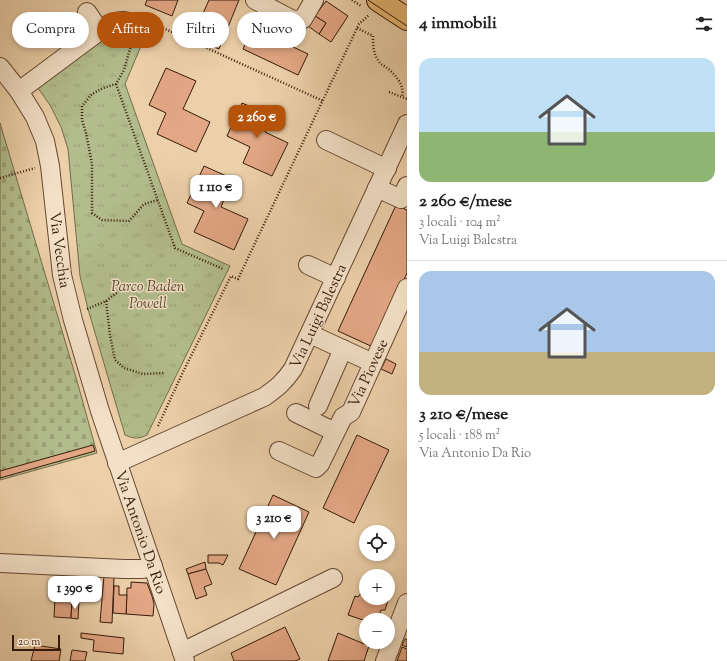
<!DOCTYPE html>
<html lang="it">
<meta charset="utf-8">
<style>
:root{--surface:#fff;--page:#f2f2f2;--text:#222;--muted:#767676;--line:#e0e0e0;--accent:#b45309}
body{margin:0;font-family:"Sorts Mill Goudy",serif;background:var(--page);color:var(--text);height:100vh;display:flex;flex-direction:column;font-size:15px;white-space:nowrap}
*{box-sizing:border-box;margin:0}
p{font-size:13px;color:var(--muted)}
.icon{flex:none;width:22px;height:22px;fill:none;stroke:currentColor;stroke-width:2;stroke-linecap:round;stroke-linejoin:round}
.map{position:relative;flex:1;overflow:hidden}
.details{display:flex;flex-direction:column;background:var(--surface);width:320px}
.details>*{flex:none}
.hud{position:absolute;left:12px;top:12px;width:335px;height:36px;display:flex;gap:8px}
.buttons{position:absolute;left:359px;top:525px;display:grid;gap:8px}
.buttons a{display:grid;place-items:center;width:36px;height:36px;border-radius:50%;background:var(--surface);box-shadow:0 2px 6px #0003;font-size:20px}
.scale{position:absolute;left:12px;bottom:10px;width:48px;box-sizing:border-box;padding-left:4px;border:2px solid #361b0a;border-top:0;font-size:11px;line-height:14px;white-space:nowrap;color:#361b0a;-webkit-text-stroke:3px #f3e0c7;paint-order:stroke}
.price{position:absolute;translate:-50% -34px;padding:0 9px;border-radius:8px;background:#fff;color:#222;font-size:13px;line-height:26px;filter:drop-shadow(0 1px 2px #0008)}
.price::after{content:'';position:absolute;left:50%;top:24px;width:12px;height:9px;margin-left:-6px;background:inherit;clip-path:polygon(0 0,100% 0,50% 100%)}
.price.selected{background:var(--accent);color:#fff}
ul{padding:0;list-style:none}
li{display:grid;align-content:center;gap:8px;height:212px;padding:0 12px}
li+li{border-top:1px solid var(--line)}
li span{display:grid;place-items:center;height:124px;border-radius:12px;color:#555}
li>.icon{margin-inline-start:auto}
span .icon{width:72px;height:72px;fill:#fffc;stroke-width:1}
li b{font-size:17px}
h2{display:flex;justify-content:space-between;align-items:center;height:48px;padding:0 12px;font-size:17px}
.tag{padding:0 14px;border-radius:18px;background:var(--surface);box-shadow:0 2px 6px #0003;font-size:14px;line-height:36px}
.tag.selected{background:var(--accent);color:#fff}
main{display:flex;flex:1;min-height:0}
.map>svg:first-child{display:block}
.cemetery{fill:url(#cemetery-stones);stroke:#746c4b}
.park{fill:url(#park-tufts);stroke:#746c4b}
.building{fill:#e3a785;stroke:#361b0a}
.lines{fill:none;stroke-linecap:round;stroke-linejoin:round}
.minor-casing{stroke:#644832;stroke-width:20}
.major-casing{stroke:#361b0a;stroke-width:24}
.path{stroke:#361b0a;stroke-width:2.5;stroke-dasharray:1 2;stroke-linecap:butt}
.minor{stroke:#f3e0c7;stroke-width:18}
.major{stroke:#e6b874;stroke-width:22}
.tram{stroke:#361b0a;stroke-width:1}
.labels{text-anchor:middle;stroke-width:3;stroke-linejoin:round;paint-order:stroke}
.street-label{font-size:15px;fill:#361b0a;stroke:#f3e0c7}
.park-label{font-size:15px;font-style:italic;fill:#5b4b31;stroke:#f3e0c7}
</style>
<main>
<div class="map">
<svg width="407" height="661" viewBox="0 0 407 661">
<defs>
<pattern id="cemetery-stones" width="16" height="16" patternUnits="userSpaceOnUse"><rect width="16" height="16" fill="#b2bc8c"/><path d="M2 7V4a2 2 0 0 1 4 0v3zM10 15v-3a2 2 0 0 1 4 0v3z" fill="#9aa177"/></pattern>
<pattern id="park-tufts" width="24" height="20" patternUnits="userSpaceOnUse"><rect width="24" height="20" fill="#b2bc8c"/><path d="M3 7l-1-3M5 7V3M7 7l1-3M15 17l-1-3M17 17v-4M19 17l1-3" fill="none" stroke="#9aa177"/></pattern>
</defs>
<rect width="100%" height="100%" fill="#ecd0a9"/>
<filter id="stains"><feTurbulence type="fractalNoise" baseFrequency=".005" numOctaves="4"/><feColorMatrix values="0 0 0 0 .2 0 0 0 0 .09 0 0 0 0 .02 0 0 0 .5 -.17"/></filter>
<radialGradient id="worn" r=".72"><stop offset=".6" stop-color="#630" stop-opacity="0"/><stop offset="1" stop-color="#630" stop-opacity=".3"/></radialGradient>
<path class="cemetery" d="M0,123L77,381L97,453L0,480Z"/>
<path class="park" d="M125,27L144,39L125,84L182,244L230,266L147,435C139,439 134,439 125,435L88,309L80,276L68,149L61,127L50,105L35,84L112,29Z"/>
<g class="building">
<path d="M147,0H178L172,16L145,5Z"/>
<path d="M209,0H239L219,49L207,44L215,23L201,18Z"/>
<path d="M326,1L348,16L331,42L319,34L326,23L315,16Z"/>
<path d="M260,14L296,31L289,45L308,54L298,75L243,49Z"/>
<path d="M315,16L326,23L319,34L308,26Z"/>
<path d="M166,68L196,81L183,109L210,122L196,152L157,134L166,113L149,105Z"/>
<path d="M242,103L272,116L265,132L288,143L272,176L243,163L250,147L227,136Z"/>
<path d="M204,166L233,179L221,207L248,219L234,250L194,232L204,211L187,203Z"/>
<path d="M396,205L407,210V273L373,347L338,331Z"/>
<path d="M386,359L396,364L392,374L381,369Z"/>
<path d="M357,435L389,450L354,523L323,508Z"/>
<path d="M93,445L95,451L0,478V471Z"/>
<path d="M273,495L309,512L276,585L239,569Z"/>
<path d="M208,555H228L223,565L219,563H208Z"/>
<path d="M205,562L206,569L188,574L186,569Z"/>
<path d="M206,569L212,584L204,587L207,595L196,599L188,574Z"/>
<path d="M104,576L114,577L112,623L100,622Z"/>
<path d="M131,582L147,583L152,596L154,604L153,616L126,614L127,588H131Z"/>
<path d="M114,586H119V595H127L126,614L113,613Z"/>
<path d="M388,587L392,588L385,610H381L377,620H366V621L348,615L355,596L358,597L362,592L366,590V598H388Z"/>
<path d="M55,599L72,600L71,618L54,617Z"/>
<path d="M72,600L79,601L78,619L71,618Z"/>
<path d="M285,627L300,659L295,661H234L231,653Z"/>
<path d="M81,633L124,638L123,654L93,651L94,640L81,638Z"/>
<path d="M338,633L369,646L364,661H328Z"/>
<path d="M405,639H407V647L402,645Z"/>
<path d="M35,645L61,649L59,661H31Z"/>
<path d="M402,647L407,649V661H397Z"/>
<path d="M72,650L87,652L85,661H70Z"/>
</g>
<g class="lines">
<g class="minor-casing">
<g id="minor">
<path d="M255,0L293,20L303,19L314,0"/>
<path d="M87,12L100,31"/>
<path d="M0,67L19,91L35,117L45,141L50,166L62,275L73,320L100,411L185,661"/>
<path d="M19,91L109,24C113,23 118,21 123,21C131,21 140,28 147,32"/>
<path d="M326,140L387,169"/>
<path d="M377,188L401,199L407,186"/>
<path d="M308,265L336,278"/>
<path d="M310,334L373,363"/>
<path d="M318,406L343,349"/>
<path d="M296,413L335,432"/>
<path d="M279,451L316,468L320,464L343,417L351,412L407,288"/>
<path d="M117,463L264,397C277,388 284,382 293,369L407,124"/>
<path d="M0,563L124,569H143L153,566"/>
<path d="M182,652L333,578"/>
<path d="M385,661L407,603"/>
</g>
</g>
<g class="major-casing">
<path id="major" d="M378,0L407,19"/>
</g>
<g class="path">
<path d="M352,0L361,6"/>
<path d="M163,28L323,101"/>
<path d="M357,28L373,36C373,44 373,53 378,60C380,64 384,66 387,68C396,75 405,86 402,97"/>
<path d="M132,42L124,70L116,84L103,88L92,94L82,106V120L86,133L92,164V213L102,220L129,221L144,204L158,200"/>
<path d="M116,84L175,248L223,269"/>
<path d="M389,92L407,99"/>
<path d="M0,178L35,168"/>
<path d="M106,301L110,335L115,360L124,368L143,374L164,373"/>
<path d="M87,309L106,301L128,284"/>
<path d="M158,426L183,372L231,276L238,279L359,24L369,15"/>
</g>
<use href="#minor" class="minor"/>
<use href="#major" class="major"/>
<path class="tram" d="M368,0L407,26"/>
</g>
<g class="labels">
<g class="street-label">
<text transform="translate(60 250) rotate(82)" y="5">Via Vecchia</text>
<text transform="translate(318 316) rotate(-65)" y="5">Via Luigi Balestra</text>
<text transform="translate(368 373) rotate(-65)" y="5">Via Piovese</text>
<text transform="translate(141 532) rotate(71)" y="5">Via Antonio Da Rio</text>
</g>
<g class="park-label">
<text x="148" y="291">Parco Baden<tspan x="148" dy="17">Powell</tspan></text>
</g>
</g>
<rect width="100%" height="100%" filter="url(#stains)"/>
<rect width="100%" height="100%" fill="url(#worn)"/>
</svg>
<div class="buttons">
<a><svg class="icon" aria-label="locate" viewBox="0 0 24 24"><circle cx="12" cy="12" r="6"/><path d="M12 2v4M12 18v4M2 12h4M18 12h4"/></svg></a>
<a>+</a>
<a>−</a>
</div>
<div class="scale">20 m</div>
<b class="price selected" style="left:257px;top:139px">2 260 €</b>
<b class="price" style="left:216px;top:209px">1 110 €</b>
<b class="price" style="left:274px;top:540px">3 210 €</b>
<b class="price" style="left:75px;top:610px">1 390 €</b>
<div class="hud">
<a class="tag">Compra</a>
<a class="tag selected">Affitta</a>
<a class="tag">Filtri</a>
<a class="tag">Nuovo</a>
</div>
</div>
<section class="details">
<h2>4 immobili<svg class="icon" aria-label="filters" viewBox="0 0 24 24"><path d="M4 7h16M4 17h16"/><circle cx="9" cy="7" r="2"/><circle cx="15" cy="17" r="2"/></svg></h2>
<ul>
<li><span style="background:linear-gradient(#bfe0f5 60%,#8fb573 0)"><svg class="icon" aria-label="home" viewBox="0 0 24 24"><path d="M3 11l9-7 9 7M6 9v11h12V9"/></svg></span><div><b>2 260 €/mese</b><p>3 locali · 104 m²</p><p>Via Luigi Balestra</p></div></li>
<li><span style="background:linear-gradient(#a9c7e8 65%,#c2b280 0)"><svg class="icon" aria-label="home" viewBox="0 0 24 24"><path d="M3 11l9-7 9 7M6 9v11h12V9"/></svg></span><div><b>3 210 €/mese</b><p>5 locali · 188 m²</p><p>Via Antonio Da Rio</p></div></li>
</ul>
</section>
</main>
